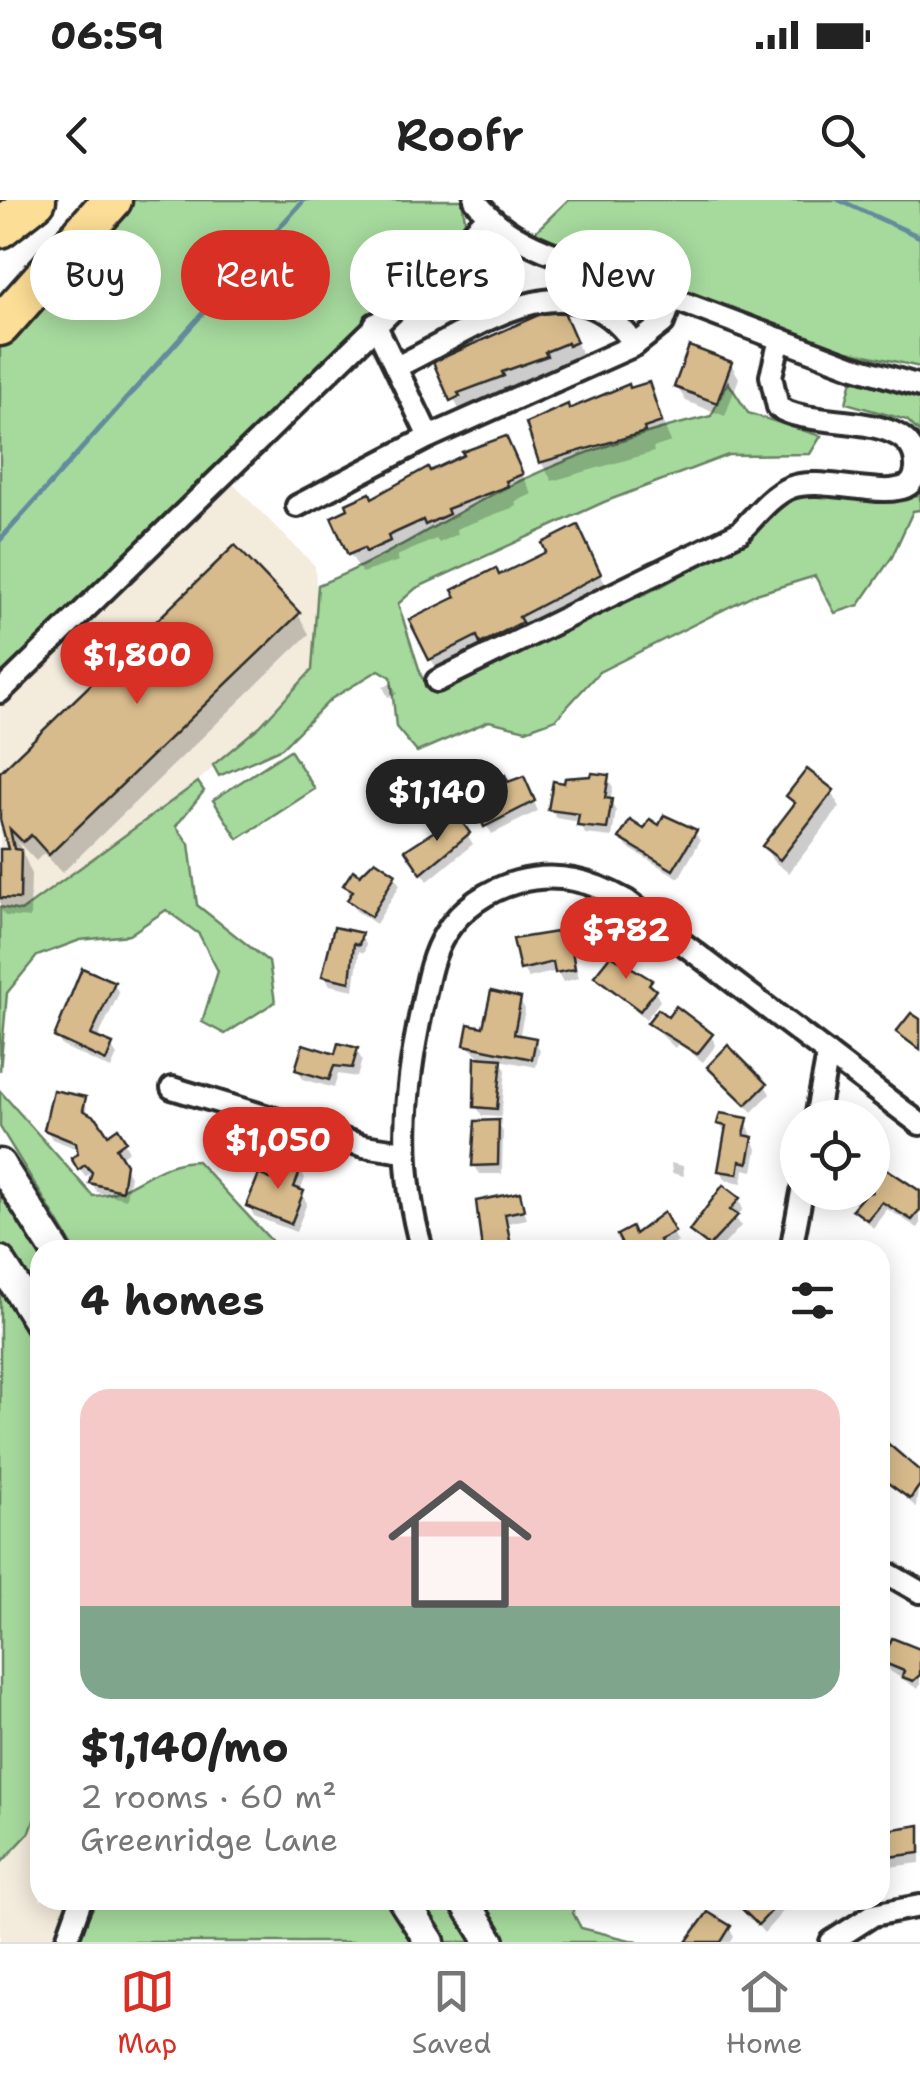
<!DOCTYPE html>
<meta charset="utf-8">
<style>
:root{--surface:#fff;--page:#f6f6f6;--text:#222;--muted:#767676;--line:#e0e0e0;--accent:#d93025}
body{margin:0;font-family:"Shantell Sans",sans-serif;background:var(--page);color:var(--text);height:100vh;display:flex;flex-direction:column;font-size:38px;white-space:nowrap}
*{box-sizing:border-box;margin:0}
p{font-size:32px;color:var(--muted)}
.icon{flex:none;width:55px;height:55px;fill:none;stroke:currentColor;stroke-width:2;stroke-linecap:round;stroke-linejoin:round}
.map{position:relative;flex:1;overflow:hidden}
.drawer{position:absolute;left:30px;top:1040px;width:860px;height:670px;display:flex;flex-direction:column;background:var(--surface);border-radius:30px;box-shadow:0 5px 25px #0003}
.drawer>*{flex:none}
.banner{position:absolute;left:30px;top:30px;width:860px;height:90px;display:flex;gap:20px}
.tools{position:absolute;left:780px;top:900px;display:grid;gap:20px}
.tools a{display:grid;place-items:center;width:110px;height:110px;border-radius:50%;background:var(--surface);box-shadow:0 5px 25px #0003;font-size:50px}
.price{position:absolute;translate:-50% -85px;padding:0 22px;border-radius:35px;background:var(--accent);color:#fff;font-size:32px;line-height:65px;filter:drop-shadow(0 2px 5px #0008)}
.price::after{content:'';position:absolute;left:50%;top:60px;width:30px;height:22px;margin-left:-15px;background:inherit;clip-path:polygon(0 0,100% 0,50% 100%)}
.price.current{background:#222;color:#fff}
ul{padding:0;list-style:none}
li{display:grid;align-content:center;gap:20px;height:530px;padding:0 50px}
li span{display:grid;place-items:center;height:310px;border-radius:30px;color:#555}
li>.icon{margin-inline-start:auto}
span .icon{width:180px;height:180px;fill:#fffc;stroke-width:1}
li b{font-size:42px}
h2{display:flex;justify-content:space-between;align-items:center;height:120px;padding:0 50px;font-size:42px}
.tag{padding:0 35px;border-radius:45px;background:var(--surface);box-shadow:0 5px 25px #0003;font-size:35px;line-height:90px}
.tag.current{background:var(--accent);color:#fff}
.status{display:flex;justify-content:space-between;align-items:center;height:70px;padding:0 50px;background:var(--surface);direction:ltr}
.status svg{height:28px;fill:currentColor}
header{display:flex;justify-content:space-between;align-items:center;height:130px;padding:0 50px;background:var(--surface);font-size:45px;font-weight:600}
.tab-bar{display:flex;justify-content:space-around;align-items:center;height:140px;border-top:2px solid var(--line);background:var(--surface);font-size:28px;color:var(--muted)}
.tab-bar a{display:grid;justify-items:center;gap:5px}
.tab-bar .current{color:var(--accent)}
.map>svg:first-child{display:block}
.built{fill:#f3ebdc}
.green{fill:#a6da9d;stroke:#688264;stroke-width:2.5}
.shadow{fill:#0003}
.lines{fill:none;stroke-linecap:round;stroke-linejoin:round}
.stream{stroke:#628c9c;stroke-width:5}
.building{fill:#d8bb8c;stroke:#2b2b2b;stroke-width:2.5}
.minor-casing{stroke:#2b2b2b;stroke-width:28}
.secondary-casing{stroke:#2b2b2b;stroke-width:35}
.motorway-casing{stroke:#2b2b2b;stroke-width:45}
.minor{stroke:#fff;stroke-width:20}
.secondary{stroke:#fff;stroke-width:28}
.motorway{stroke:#fdde96;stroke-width:38}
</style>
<div class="status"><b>06:59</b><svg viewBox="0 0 49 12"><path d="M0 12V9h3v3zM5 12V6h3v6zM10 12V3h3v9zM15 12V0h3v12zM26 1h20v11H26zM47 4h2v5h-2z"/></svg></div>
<header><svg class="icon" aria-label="back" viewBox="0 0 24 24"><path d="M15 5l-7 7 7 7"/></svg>Roofr<svg class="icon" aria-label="search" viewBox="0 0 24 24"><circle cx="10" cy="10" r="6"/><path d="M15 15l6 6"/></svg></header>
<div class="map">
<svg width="920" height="1742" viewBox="0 0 920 1742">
<rect width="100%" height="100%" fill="#fff"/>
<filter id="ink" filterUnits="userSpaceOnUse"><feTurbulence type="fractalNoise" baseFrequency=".01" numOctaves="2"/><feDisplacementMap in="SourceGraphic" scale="20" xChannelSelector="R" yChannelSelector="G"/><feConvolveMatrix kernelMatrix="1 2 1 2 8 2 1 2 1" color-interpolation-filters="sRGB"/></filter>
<g filter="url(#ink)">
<g class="built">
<path d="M229,280L315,366L318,431L312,470L260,526L198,581L20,711L0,707V507Z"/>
<path d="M40,1604V1700H97L76,1742H0V1664L30,1632Z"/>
</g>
<g class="green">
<path d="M131,0H462L466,26L0,480V144Z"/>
<path d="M568,0H920V167L843,150L534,33Z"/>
<path d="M852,180L920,197V233L907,220L846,203Z"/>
<path d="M728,182L748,213L821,236L810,254L728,255L604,302L416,388L398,404L422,478L439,489L662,386L752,336L778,300L799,291L892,299L920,288V310L913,311L892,357L859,405L835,413L815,376L753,395L599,472L556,519L526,530L489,521L417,552L396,527L391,477L379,470L331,499L282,548L219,576L213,565L260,526L312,470L318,385C391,357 452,312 522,280C582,252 647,231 711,216Z"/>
<path d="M290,550L315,589L238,639L213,600Z"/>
<path d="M198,582L204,591L176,626L189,644L197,705L269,762L275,802L225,834L202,822L218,771L199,734L166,710L129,735L80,740L37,756L7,793L0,871V707L21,711Z"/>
<path d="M0,891L93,996C136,994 151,962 197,961L280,1050H75L0,927Z"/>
<path d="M0,979L40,1050V1109L0,1045Z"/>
<path d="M0,1083L40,1147V1604L30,1632L0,1664Z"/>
<path d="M97,1700H386L412,1742H76Z"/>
<path d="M410,1700H451L478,1742H437Z"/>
<path d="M480,1700H573V1713L581,1728L638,1742H506Z"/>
</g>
<g class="shadow">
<path d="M560,108L586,162L464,219L436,164Z"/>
<path d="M731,164L739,178L725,216L686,201L677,187Z"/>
<path d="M648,185L671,242L653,248L654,252L552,281L541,262L545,214Z"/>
<path d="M505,239L532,294L515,302L517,306L456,329L458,334L439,343L436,339L397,356L399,361L362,373L350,354L371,301Z"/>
<path d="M588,348L610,394L442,478L431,459L459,398L499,378Z"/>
<path d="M298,414L309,434L62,673L44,653L36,661L18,642L31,672L30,718L5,716L0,708V651L11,652L0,621V575Z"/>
<path d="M392,483L397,494L388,497L383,487Z"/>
<path d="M578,576L607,578L613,587L610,601L616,611L612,637L585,634L580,622L556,618L551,609L555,584L577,582Z"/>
<path d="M508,585L528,588L538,611L492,634L487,626Z"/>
<path d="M832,592L840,607L789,673L773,661L765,646L795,607L789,596Z"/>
<path d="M458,620L473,644L428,681L413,660Z"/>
<path d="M660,628L695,632L700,641L679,678L627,647L622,638Z"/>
<path d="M394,676L400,685L376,724L355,710L346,685L360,678Z"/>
<path d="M568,733L579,778L563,782L557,771L528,778L523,769Z"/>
<path d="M360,735L366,744L364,753L359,751L354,790L330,785L324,775Z"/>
<path d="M597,776L650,782L660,801L646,819Z"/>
<path d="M114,784L119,793L97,840L111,846L117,855L111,869L62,846L57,837Z"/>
<path d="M520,800L525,809L519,838L535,841L540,850L536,867L500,860L506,870L501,917L482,916L477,907L478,855L466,845Z"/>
<path d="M668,820L711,836L716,845L703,862L678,843L675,848L650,824Z"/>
<path d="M357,851L362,860L357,877L338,874L334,888L303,879L298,870Z"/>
<path d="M710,867L765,885L770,894L752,912Z"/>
<path d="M85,899L88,916L107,938L118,932L129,951L119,958L130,976L126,999L97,992L92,983L94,971L85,977L74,959L80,950L52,939L46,929Z"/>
<path d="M746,921L757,949L753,971L744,969L742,983L726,980L720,970L725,933L720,924Z"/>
<path d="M498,923L503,932L502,974H480L474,965Z"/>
<path d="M671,963L683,966L684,976L672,973Z"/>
<path d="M300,969L305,978L300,992L307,1003L296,1032L254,1016L249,1006L271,982Z"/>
<path d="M868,992L920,995V1025L918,1028L887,1009L873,1028L855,1009Z"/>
<path d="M519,995L527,1019L508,1023L513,1050H485L478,1003Z"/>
<path d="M738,999L743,1009L736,1018L741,1026L719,1050H711L692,1031Z"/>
<path d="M663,1015L678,1042L663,1050H628L634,1036Z"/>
<path d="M886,1245L920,1273L916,1307L880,1276V1253Z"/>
<path d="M920,1451V1485L918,1489L890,1471L885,1462Z"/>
<path d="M920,1628V1663L889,1667L884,1657Z"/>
<path d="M747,1700H793L764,1733L741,1706Z"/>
<path d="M729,1728L734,1737L731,1742H690Z"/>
</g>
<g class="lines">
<g class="stream">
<path d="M839,0L920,37"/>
<path d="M0,340L304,0"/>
</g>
</g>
<g class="building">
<path d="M561,105L577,142L568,146L567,143L545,152L547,156L502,172L504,176L458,193L460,196L450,201L433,162Z"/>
<path d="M689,146L732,162L717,203L674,187Z"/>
<path d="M649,182L662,222L644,228L645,232L539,263L526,223L568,204L569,209L629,184L630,188Z"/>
<path d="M506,236L523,274L506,281L508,286L447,309L449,314L425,325L423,320L388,336L390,341L366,352L364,348L348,355L331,317L348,309L346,304L370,293L372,298L428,267L430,271L464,255L462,252Z"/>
<path d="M578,325L601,374L519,417L522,422L480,444L477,436L429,460L409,420L456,397L452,390L496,368L499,375L546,352L542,343Z"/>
<path d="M235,345L300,413L49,655L31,635L23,642L10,629L14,649L21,650L20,699L0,698V649H8L0,619V572Z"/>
<path d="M807,569L834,590L780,660L762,646L795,603L786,596Z"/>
<path d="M592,573L609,575L605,598L612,599L607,629L577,626L579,614L548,610L553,581L564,583L565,578L591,576Z"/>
<path d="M505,575L508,582L524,576L535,601L484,627L471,594Z"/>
<path d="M664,615L697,630L673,670L619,638L630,620L644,629L650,619L659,625Z"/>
<path d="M458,616L470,633L421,674L405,650Z"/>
<path d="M375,660L396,674L371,717L347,700L353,691L343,685L353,670L360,675Z"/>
<path d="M334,727L362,733L359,745L354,743L350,782L322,776Z"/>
<path d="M569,730L575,769L555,773L553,762L520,770L513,739Z"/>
<path d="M611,755L652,780L649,784L656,790L640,811L594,776Z"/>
<path d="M82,768L115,782L91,835L113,844L106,861L54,837Z"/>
<path d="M491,791L521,798L514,834L536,838L532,859L464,845L468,824L483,827Z"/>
<path d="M676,806L713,834L697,854L647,823L658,809L668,817Z"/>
<path d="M911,813L920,819V850L896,832Z"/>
<path d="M338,843L358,848L352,868L334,866L329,880L295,870L303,844L335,854Z"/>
<path d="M728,845L767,884L746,905L707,867Z"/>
<path d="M475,857L502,859L497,909L474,907Z"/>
<path d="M53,890L86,897L83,910L97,918L108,935L118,928L126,941L116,948L126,964L122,991L89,983L92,972L85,965L78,970L71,958L78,954L76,943L44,930Z"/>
<path d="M720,913L748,918L744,935L753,937L748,963L740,961L738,974L718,971L726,926L717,924Z"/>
<path d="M499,920L498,965L472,966L475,921Z"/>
<path d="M278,957L302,967L294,987L304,991L291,1024L246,1006L259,974L270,979Z"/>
<path d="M884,967L920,991V1010L912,1020L882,1002L867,1020L852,1009L865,994L872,992V982Z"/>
<path d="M723,985L740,998L730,1010L738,1015L709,1046L689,1031Z"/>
<path d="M520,992L524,1010L505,1014L511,1046L482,1050L476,1001Z"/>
<path d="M664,1012L675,1032L659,1040L665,1050H625L617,1035L632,1027L635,1034Z"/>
<path d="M885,1241L920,1271V1285L910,1299L881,1278L880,1249Z"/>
<path d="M892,1438L920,1449V1475L913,1481L902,1477L904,1471L882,1462Z"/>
<path d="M920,1625V1653L881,1658L880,1631Z"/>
<path d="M743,1700H779V1703L758,1725L738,1705Z"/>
<path d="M708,1712L731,1726L721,1742H686Z"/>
</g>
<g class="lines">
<g class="minor-casing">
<g id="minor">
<path d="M475,0C494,25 517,39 546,51L851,166L920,186"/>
<path d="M375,124L429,237"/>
<path d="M398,166C474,131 570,49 635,145"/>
<path d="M297,306L429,237L635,145L663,123L672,99"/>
<path d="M437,481L740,332C788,279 789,280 859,288C872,289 885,292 897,289C910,287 914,282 916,270C920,207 813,232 778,207L771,176L780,139"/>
<path d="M0,492L488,17"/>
<path d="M172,888L364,946L404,952"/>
<path d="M816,918L828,854"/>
<path d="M422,1050C398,967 404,891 422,808C427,783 431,756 445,734C461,708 488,690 517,682C557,671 592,681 627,701L920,924"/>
<path d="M791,1050L802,992"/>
<path d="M880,1369L920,1392"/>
<path d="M66,1742L81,1700"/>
<path d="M831,1742L873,1715L920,1706"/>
</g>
</g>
<g class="secondary-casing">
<g id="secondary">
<path d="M0,964L55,1050"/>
<path d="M0,1061L40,1124"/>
<path d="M403,1700L430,1742"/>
<path d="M464,1700L490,1742"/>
</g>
</g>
<g class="motorway-casing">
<g id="motorway">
<path d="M0,28L36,0"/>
<path d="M0,126L112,0"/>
</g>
</g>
<use href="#minor" class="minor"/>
<use href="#secondary" class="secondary"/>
<use href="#motorway" class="motorway"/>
</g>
</g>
</svg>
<div class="tools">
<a><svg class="icon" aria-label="locate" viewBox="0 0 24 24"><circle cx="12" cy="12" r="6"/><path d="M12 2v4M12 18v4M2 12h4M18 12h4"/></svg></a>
</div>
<b class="price" style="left:137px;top:507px">$1,800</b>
<b class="price current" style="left:437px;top:644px">$1,140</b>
<b class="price" style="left:626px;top:782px">$782</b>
<b class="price" style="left:278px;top:992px">$1,050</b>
<div class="banner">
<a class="tag">Buy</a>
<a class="tag current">Rent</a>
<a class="tag">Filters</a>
<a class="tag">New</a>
</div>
<section class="drawer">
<h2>4 homes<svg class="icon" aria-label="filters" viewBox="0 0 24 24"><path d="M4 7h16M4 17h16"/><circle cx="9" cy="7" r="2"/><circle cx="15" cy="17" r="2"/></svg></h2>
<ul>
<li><span style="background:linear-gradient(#f6c9c9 70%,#7fa58c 0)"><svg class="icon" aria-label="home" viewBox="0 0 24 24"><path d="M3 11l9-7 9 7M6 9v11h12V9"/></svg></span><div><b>$1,140/mo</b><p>2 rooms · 60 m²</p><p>Greenridge Lane</p></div></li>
</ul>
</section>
</div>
<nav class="tab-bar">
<a class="current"><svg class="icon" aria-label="map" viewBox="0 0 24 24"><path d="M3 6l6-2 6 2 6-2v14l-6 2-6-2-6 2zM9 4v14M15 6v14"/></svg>Map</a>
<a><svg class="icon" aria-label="saved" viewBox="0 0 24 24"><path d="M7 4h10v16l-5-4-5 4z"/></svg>Saved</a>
<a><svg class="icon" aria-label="home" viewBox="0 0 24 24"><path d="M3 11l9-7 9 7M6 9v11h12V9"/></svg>Home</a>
</nav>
